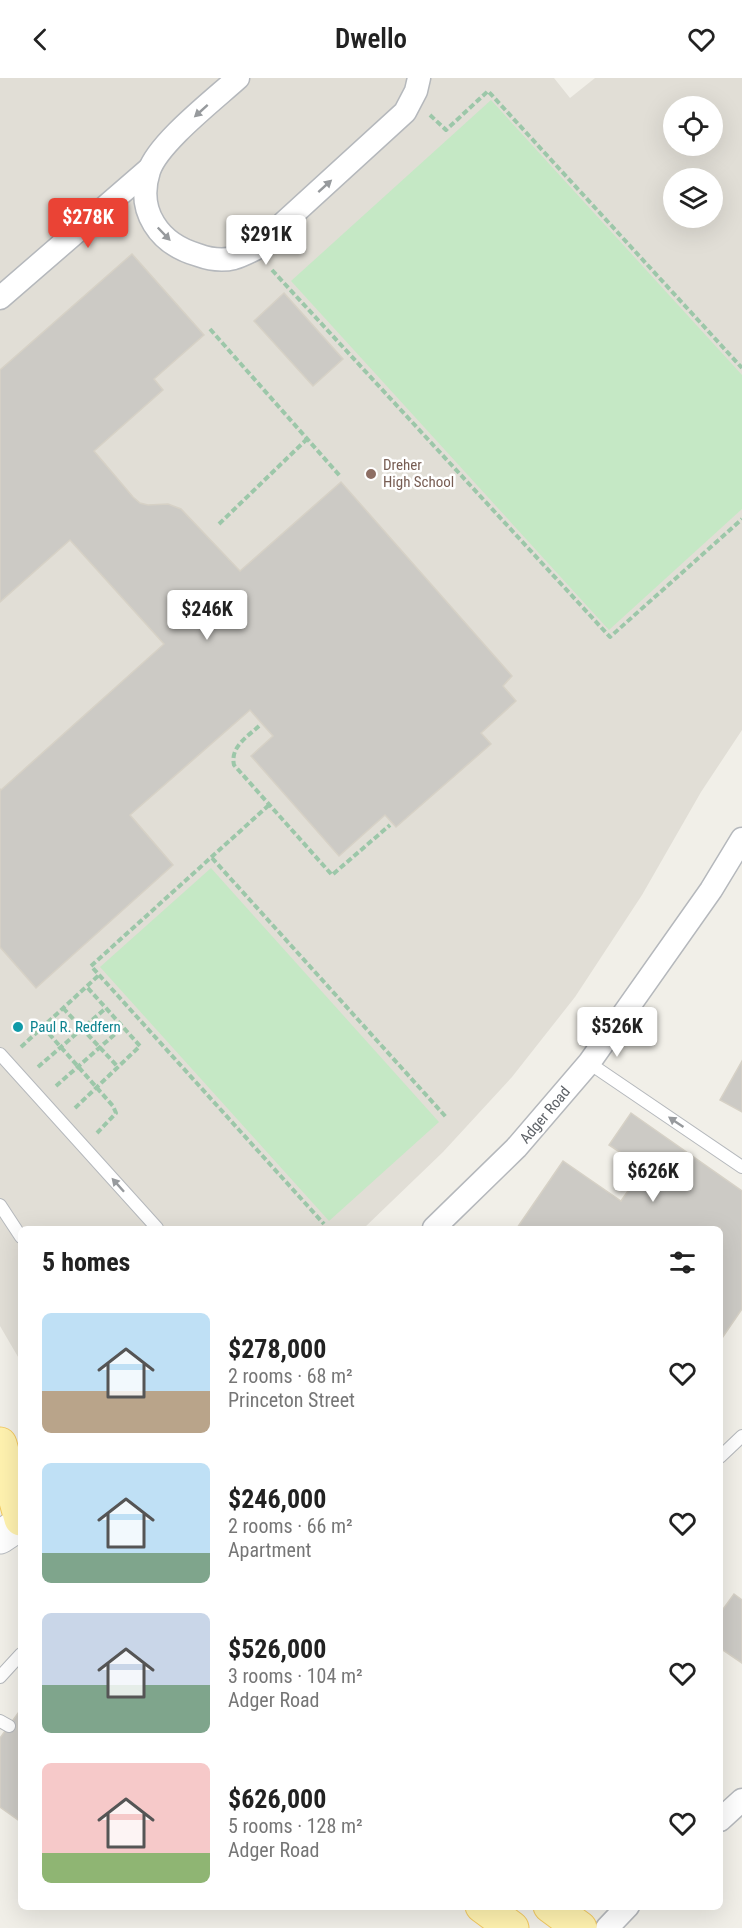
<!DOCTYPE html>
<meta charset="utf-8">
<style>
:root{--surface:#fff;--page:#f2f2f2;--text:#222;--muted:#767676;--accent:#ea4335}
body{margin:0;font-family:"Roboto Condensed",sans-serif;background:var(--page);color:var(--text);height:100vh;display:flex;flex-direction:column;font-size:22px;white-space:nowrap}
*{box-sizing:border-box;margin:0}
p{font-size:20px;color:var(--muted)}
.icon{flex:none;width:33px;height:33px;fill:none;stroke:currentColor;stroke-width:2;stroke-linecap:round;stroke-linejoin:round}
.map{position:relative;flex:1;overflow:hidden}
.details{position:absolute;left:18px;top:1148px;width:705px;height:684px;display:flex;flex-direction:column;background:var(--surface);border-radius:9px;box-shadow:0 6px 24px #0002}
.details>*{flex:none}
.controls{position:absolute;left:663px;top:18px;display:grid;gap:12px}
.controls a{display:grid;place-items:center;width:60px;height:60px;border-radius:50%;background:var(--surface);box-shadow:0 6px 24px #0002;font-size:30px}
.price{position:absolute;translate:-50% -51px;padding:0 14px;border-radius:6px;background:#fff;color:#222;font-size:20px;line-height:39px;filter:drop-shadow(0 2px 3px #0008)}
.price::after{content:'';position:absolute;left:50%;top:36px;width:18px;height:14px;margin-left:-9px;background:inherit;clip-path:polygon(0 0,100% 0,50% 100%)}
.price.selected{background:var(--accent);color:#fff}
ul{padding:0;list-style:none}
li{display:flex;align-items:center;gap:18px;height:150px;padding:0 24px}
li span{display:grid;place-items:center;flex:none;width:168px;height:120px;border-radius:9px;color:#555}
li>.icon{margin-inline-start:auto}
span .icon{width:72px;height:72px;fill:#fffc;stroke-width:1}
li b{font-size:26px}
h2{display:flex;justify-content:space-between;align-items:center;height:72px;padding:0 24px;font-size:26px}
header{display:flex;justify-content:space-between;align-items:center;height:78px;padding:0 24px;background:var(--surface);font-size:27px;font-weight:600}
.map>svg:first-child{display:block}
.education{fill:#e1ded6;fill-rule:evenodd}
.green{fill:#c5e8c5}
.building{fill:#cccac5;stroke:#d6d1c6;stroke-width:1.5}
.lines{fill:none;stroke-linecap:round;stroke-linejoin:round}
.lane-casing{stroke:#b5b8bc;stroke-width:14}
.street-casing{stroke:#b5b8bc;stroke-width:25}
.secondary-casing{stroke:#b6babf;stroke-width:35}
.primary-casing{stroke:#f2c960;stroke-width:35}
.path{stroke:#9cc7a9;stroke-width:4;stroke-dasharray:6 3;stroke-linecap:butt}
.lane{stroke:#fff;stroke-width:12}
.street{stroke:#fff;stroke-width:22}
.secondary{stroke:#fff;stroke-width:33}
.primary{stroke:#fff2af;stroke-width:33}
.oneway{fill:#979a9d}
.education-dot{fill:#8d6e63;stroke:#fff;stroke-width:2}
.culture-dot{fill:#0f9aa8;stroke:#fff;stroke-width:2}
.labels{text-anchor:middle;stroke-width:5;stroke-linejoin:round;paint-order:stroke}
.education-label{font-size:15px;fill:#785e54;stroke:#fff;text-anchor:start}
.culture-label{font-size:15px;fill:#0d838f;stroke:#fff;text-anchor:start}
.street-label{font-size:15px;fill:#5f6368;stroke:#fff}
</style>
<header><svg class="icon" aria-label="back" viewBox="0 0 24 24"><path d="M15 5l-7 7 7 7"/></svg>Dwello<svg class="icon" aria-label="heart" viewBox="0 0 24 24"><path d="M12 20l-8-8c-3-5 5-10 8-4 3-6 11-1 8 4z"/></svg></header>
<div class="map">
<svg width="742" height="1850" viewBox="0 0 742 1850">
<rect width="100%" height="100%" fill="#f1efe8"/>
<path class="education" d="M0,0H554L570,20L595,0H742V652L701,714L642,817L575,919L512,999L443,1074L364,1150H21V1284L0,1248ZM674,28H712V68H674ZM674,100H712V140H674Z"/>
<g class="green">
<path d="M491,22L742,297V431L609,552L291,203Z"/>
<path d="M211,790L439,1044L329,1143L100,889Z"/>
</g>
<g class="building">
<path d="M132,176L204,257L154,301L163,312L94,373L133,419L140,425L148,427L168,426L181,431L240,493L341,404L512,598L503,608L516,623L481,655L491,666L396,749L385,737L339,778L251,678L273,658L250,632L130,737L173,787L36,910L0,869V711L1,712L164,566L70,462L0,524V292Z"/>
<path d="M284,215L343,281L313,308L254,243Z"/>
<path d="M742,983V1034L720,1022Z"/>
<path d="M631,1035L742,1113V1231L720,1263V1150H517L563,1083L621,1123L644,1090L609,1067Z"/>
<path d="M734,1516L742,1522V1585L720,1570V1533L721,1534Z"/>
<path d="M21,1631V1744L0,1729V1660Z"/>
</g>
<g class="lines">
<g class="lane-casing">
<g id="lane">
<path d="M0,976L157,1150"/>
<path d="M589,985L742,1089"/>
<path d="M0,1127L21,1159"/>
<path d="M720,1379L742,1358"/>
<path d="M0,1599L21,1576"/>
<path d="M0,1643L9,1648"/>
</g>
</g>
<g class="street-casing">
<g id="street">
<path d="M238,0C215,21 158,65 149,93C136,133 159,166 198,177C209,181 222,183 234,180C241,178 249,174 255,171L405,34L416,13L419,0"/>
<path d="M0,220L149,91"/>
<path d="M434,1150L516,1070L589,985L711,812L742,761"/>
<path d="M720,1742L742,1722"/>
<path d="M607,1850L628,1828"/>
</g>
</g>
<g class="secondary-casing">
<path id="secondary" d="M0,1459L21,1445"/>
</g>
<g class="primary-casing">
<g id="primary">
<path d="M0,1366L21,1441"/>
<path d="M482,1828L512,1850"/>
<path d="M550,1828L580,1850"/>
</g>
</g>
<g class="path">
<path d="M430,37L446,52L488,13L742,290"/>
<path d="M272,192L610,559L742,441"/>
<path d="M210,251L340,398"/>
<path d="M219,446L307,361"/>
<path d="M259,648C247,659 230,669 234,687L332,797L390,747"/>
<path d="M269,727L91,888L324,1146"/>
<path d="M212,780L446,1039"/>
<path d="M63,930L118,989"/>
<path d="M43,949L113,1028L116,1035L97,1055"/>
<path d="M21,969L99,897"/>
<path d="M38,989L106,930"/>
<path d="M56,1008L123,949"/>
<path d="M75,1030L140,968L87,909"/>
</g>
<use href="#lane" class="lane"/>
<use href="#street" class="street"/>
<use href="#secondary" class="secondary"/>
<use href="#primary" class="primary"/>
</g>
<defs><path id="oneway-solid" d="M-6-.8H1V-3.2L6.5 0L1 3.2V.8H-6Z" transform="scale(1.5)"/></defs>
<g class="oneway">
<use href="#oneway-solid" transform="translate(201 33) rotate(138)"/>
<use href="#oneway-solid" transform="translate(325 108) rotate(-42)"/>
<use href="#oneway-solid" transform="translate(164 156) rotate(46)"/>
<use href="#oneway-solid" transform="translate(676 1044) rotate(-146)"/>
<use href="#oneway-solid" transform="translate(118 1107) rotate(-132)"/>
</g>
<circle class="education-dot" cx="371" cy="396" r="6"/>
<circle class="culture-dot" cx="18" cy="949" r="6"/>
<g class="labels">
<g class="education-label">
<text x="383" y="392">Dreher<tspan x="383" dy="17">High School</tspan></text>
</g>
<g class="culture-label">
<text x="30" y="954">Paul R. Redfern</text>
</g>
<g class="street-label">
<text transform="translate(545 1037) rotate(-50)" y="5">Adger Road</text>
</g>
</g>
</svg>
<div class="controls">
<a><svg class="icon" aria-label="locate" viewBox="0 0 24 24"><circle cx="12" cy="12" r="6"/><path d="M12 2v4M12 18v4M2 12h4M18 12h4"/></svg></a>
<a><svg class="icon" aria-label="layers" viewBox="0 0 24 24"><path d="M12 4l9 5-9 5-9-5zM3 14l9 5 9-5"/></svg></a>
</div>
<b class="price selected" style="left:88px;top:171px">$278K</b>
<b class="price" style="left:266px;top:188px">$291K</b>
<b class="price" style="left:207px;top:563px">$246K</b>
<b class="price" style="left:617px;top:980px">$526K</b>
<b class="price" style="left:653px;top:1125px">$626K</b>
<section class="details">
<h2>5 homes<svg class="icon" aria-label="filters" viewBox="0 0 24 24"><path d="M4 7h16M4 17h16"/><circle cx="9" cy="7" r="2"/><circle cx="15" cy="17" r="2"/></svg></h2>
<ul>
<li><span style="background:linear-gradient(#bfe0f5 65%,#b9a48a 0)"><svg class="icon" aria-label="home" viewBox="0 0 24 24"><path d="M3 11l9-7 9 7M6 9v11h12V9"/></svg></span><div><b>$278,000</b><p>2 rooms · 68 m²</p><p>Princeton Street</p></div><svg class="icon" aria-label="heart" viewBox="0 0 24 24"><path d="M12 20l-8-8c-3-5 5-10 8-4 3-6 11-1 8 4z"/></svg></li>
<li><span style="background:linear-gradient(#bfe0f5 75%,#7fa58c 0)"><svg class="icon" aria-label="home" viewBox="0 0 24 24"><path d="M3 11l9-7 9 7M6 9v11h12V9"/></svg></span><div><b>$246,000</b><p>2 rooms · 66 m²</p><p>Apartment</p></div><svg class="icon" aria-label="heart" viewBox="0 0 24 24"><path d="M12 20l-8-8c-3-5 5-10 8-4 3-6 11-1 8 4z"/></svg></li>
<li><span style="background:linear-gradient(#c9d6e8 60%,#7fa58c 0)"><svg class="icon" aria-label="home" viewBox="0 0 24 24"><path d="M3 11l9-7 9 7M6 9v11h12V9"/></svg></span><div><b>$526,000</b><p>3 rooms · 104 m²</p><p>Adger Road</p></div><svg class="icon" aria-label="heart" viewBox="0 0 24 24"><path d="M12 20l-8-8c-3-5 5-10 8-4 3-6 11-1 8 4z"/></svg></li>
<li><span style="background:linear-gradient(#f6c9c9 75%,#8fb573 0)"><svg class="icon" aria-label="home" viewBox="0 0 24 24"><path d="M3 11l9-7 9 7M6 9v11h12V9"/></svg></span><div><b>$626,000</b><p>5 rooms · 128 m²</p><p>Adger Road</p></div><svg class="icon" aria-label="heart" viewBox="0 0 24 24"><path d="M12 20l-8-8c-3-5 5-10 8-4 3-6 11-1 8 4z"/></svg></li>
</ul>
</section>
</div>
